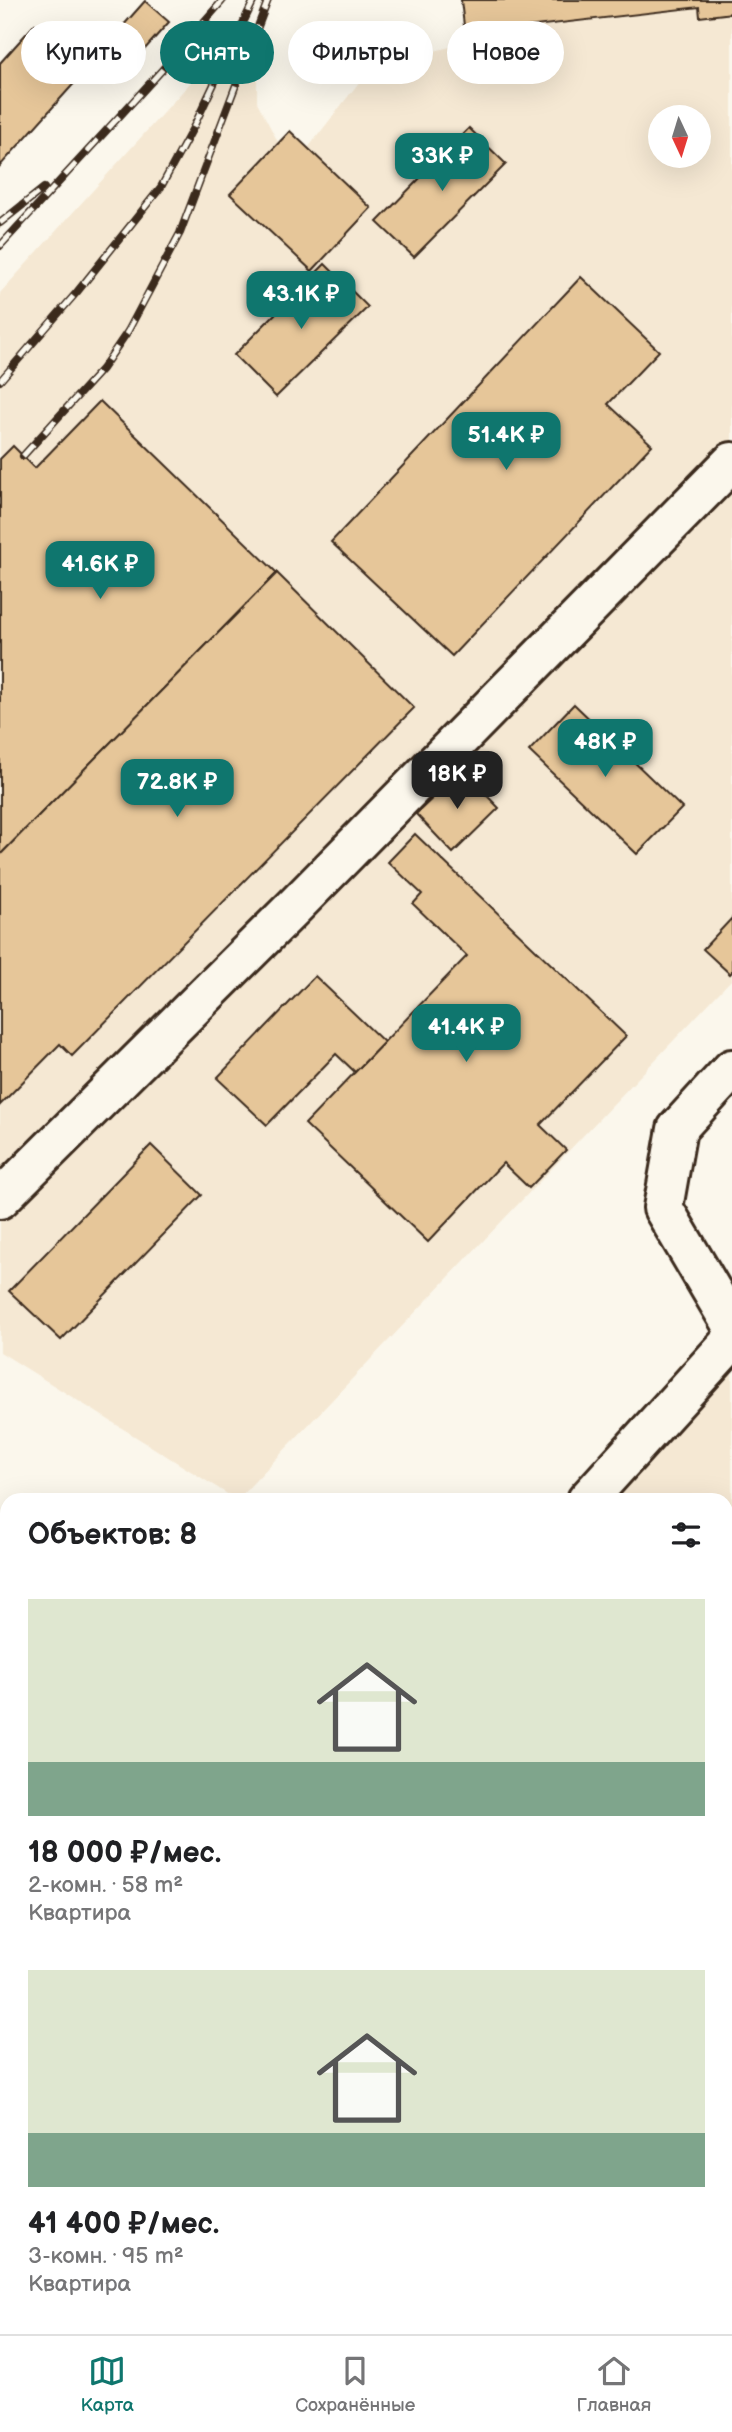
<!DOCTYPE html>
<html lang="ru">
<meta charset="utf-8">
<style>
:root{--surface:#fff;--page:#f6f6f6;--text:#202124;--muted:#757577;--line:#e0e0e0;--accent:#0f766e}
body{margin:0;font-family:"Balsamiq Sans",sans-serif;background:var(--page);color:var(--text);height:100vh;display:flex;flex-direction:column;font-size:26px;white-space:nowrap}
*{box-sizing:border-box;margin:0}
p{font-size:23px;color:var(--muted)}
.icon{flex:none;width:38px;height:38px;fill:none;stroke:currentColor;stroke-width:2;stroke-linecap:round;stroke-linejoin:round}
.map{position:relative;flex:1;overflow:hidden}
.side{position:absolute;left:0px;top:1493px;width:733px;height:842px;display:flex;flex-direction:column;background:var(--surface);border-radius:21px 21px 0 0;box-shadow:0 7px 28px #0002}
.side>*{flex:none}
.guide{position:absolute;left:21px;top:21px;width:691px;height:63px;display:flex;gap:14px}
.needle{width:46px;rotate:176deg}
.fabs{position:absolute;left:648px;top:105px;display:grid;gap:14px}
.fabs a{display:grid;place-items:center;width:63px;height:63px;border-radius:50%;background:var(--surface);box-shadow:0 7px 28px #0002;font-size:35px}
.price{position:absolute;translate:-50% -60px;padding:0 16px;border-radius:14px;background:var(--accent);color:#fff;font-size:23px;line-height:46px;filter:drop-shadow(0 2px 4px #0008)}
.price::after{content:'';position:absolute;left:50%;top:42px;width:21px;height:16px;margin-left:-10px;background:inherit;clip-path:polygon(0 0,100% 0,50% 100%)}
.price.on{background:#222;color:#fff}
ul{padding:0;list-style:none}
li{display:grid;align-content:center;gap:14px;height:371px;padding:0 28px}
li span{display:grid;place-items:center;height:217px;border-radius:0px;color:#555}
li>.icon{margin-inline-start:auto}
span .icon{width:126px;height:126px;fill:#fffc;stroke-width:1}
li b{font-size:30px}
h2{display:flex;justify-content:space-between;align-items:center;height:84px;padding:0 28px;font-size:30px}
.chip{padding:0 24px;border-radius:32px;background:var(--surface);box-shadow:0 7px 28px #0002;font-size:24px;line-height:63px}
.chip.on{background:var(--accent);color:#fff}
.tabs{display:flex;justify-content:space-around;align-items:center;height:98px;border-top:2px solid var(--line);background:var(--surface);font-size:19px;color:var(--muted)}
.tabs a{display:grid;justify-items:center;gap:4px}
.tabs .on{color:var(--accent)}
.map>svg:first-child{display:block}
.built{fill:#f5e8d3;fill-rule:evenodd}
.building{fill:#e6c699;stroke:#3b2a1e;stroke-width:2}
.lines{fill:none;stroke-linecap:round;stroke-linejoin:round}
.minor-casing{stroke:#3b2a1e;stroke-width:44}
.minor{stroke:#fbf7ec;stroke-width:38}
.rail-casing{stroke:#3b2a1e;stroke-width:8}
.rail{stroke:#fbf7ec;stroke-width:5;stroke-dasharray:16;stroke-linecap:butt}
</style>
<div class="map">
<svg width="732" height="2334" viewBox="0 0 732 2334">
<rect width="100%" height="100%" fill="#fbf7ec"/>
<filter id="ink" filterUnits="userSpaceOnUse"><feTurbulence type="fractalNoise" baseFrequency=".0143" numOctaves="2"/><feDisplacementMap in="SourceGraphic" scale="14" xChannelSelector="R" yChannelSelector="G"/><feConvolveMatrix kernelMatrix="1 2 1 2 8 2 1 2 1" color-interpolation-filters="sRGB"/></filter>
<g filter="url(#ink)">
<g class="built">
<path d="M699,7L701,17L732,13V979L237,1500L0,1352V293L220,50L257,71V102L278,142L290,131L308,148L371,67L466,43L509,38L508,29ZM660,117H698V156H660Z"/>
<path d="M732,1317V2334H400L392,2328H726V1500H563L686,1357Z"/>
</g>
<g class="building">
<path d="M461,0H732V13L700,17L699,7L508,29L510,38L466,43Z"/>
<path d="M145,1L169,22L144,50L121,28Z"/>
<path d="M35,24L87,69L0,166V63Z"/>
<path d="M469,128L506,164L414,257L377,222Z"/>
<path d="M290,131L371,208L312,271L230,194Z"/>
<path d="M325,264L368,307L276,397L234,355Z"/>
<path d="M581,277L659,351L608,404L652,445L452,656L331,542Z"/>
<path d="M100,401L277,573L0,855V459L13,446L35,468Z"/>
<path d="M277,573L414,708L72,1056L60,1044L0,1105V855Z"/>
<path d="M574,704L682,808L637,854L529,751Z"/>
<path d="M462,770L499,808L453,853L416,814Z"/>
<path d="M415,834L626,1036L540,1125L566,1150L529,1188L503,1163L428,1242L305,1124L467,956L413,904L422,894L388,862Z"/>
<path d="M732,918V972L730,974L703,949Z"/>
<path d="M315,976L384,1042L355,1072L336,1054L267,1125L217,1078Z"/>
<path d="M151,1145L202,1195L61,1340L9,1291Z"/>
<path d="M732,1553V1685L730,1687L726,1684V1559Z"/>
<path d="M726,1813L732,1818V1910L726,1905Z"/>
<path d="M726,1925L732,1930V2010L726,2005Z"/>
</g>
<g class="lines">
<g class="minor-casing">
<g id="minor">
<path d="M732,1069L677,1129L663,1208L732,1325"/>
<path d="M0,1199L295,906L732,462"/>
<path d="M587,1500L732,1340"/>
<path d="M726,1717L732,1723"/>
<path d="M726,2037L732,2042"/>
<path d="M354,2328L362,2334"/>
<path d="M44,2334L48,2328"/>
</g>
</g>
<use href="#minor" class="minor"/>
<g class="rail-casing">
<g id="rail">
<path d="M0,223L44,188"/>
<path d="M0,246L162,70L223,0"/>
<path d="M0,381L77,292L161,187L194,126L254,0"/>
<path d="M23,456L102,369L128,331L180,233L268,0"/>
</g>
</g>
<use href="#rail" class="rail"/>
</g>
</g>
</svg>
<div class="fabs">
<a><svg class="needle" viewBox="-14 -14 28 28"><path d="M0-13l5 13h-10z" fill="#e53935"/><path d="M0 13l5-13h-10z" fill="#757577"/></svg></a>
</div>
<b class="price" style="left:442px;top:193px">33K ₽</b>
<b class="price" style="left:301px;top:331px">43.1K ₽</b>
<b class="price" style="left:506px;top:472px">51.4K ₽</b>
<b class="price" style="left:100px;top:601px">41.6K ₽</b>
<b class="price" style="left:605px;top:779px">48K ₽</b>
<b class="price on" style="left:457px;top:811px">18K ₽</b>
<b class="price" style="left:177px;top:819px">72.8K ₽</b>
<b class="price" style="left:466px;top:1064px">41.4K ₽</b>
<div class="guide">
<a class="chip">Купить</a>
<a class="chip on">Снять</a>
<a class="chip">Фильтры</a>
<a class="chip">Новое</a>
</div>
<section class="side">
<h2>Объектов: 8<svg class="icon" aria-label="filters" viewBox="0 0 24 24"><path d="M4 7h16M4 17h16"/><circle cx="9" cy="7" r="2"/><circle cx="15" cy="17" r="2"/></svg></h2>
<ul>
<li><span style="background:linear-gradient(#dfe7d0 75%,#7fa58c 0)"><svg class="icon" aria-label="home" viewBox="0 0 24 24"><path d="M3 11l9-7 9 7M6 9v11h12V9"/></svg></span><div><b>18 000 ₽/мес.</b><p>2-комн. · 58 m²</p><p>Квартира</p></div></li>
<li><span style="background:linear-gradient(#dfe7d0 75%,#7fa58c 0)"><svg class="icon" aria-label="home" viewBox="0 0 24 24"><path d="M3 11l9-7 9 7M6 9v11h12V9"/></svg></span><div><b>41 400 ₽/мес.</b><p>3-комн. · 95 m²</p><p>Квартира</p></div></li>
</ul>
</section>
</div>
<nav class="tabs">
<a class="on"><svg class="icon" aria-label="map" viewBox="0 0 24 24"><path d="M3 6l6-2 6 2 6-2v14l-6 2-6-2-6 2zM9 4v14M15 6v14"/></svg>Карта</a>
<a><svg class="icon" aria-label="saved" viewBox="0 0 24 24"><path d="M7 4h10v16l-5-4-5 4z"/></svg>Сохранённые</a>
<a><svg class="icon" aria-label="home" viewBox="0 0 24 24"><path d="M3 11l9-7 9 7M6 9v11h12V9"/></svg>Главная</a>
</nav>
